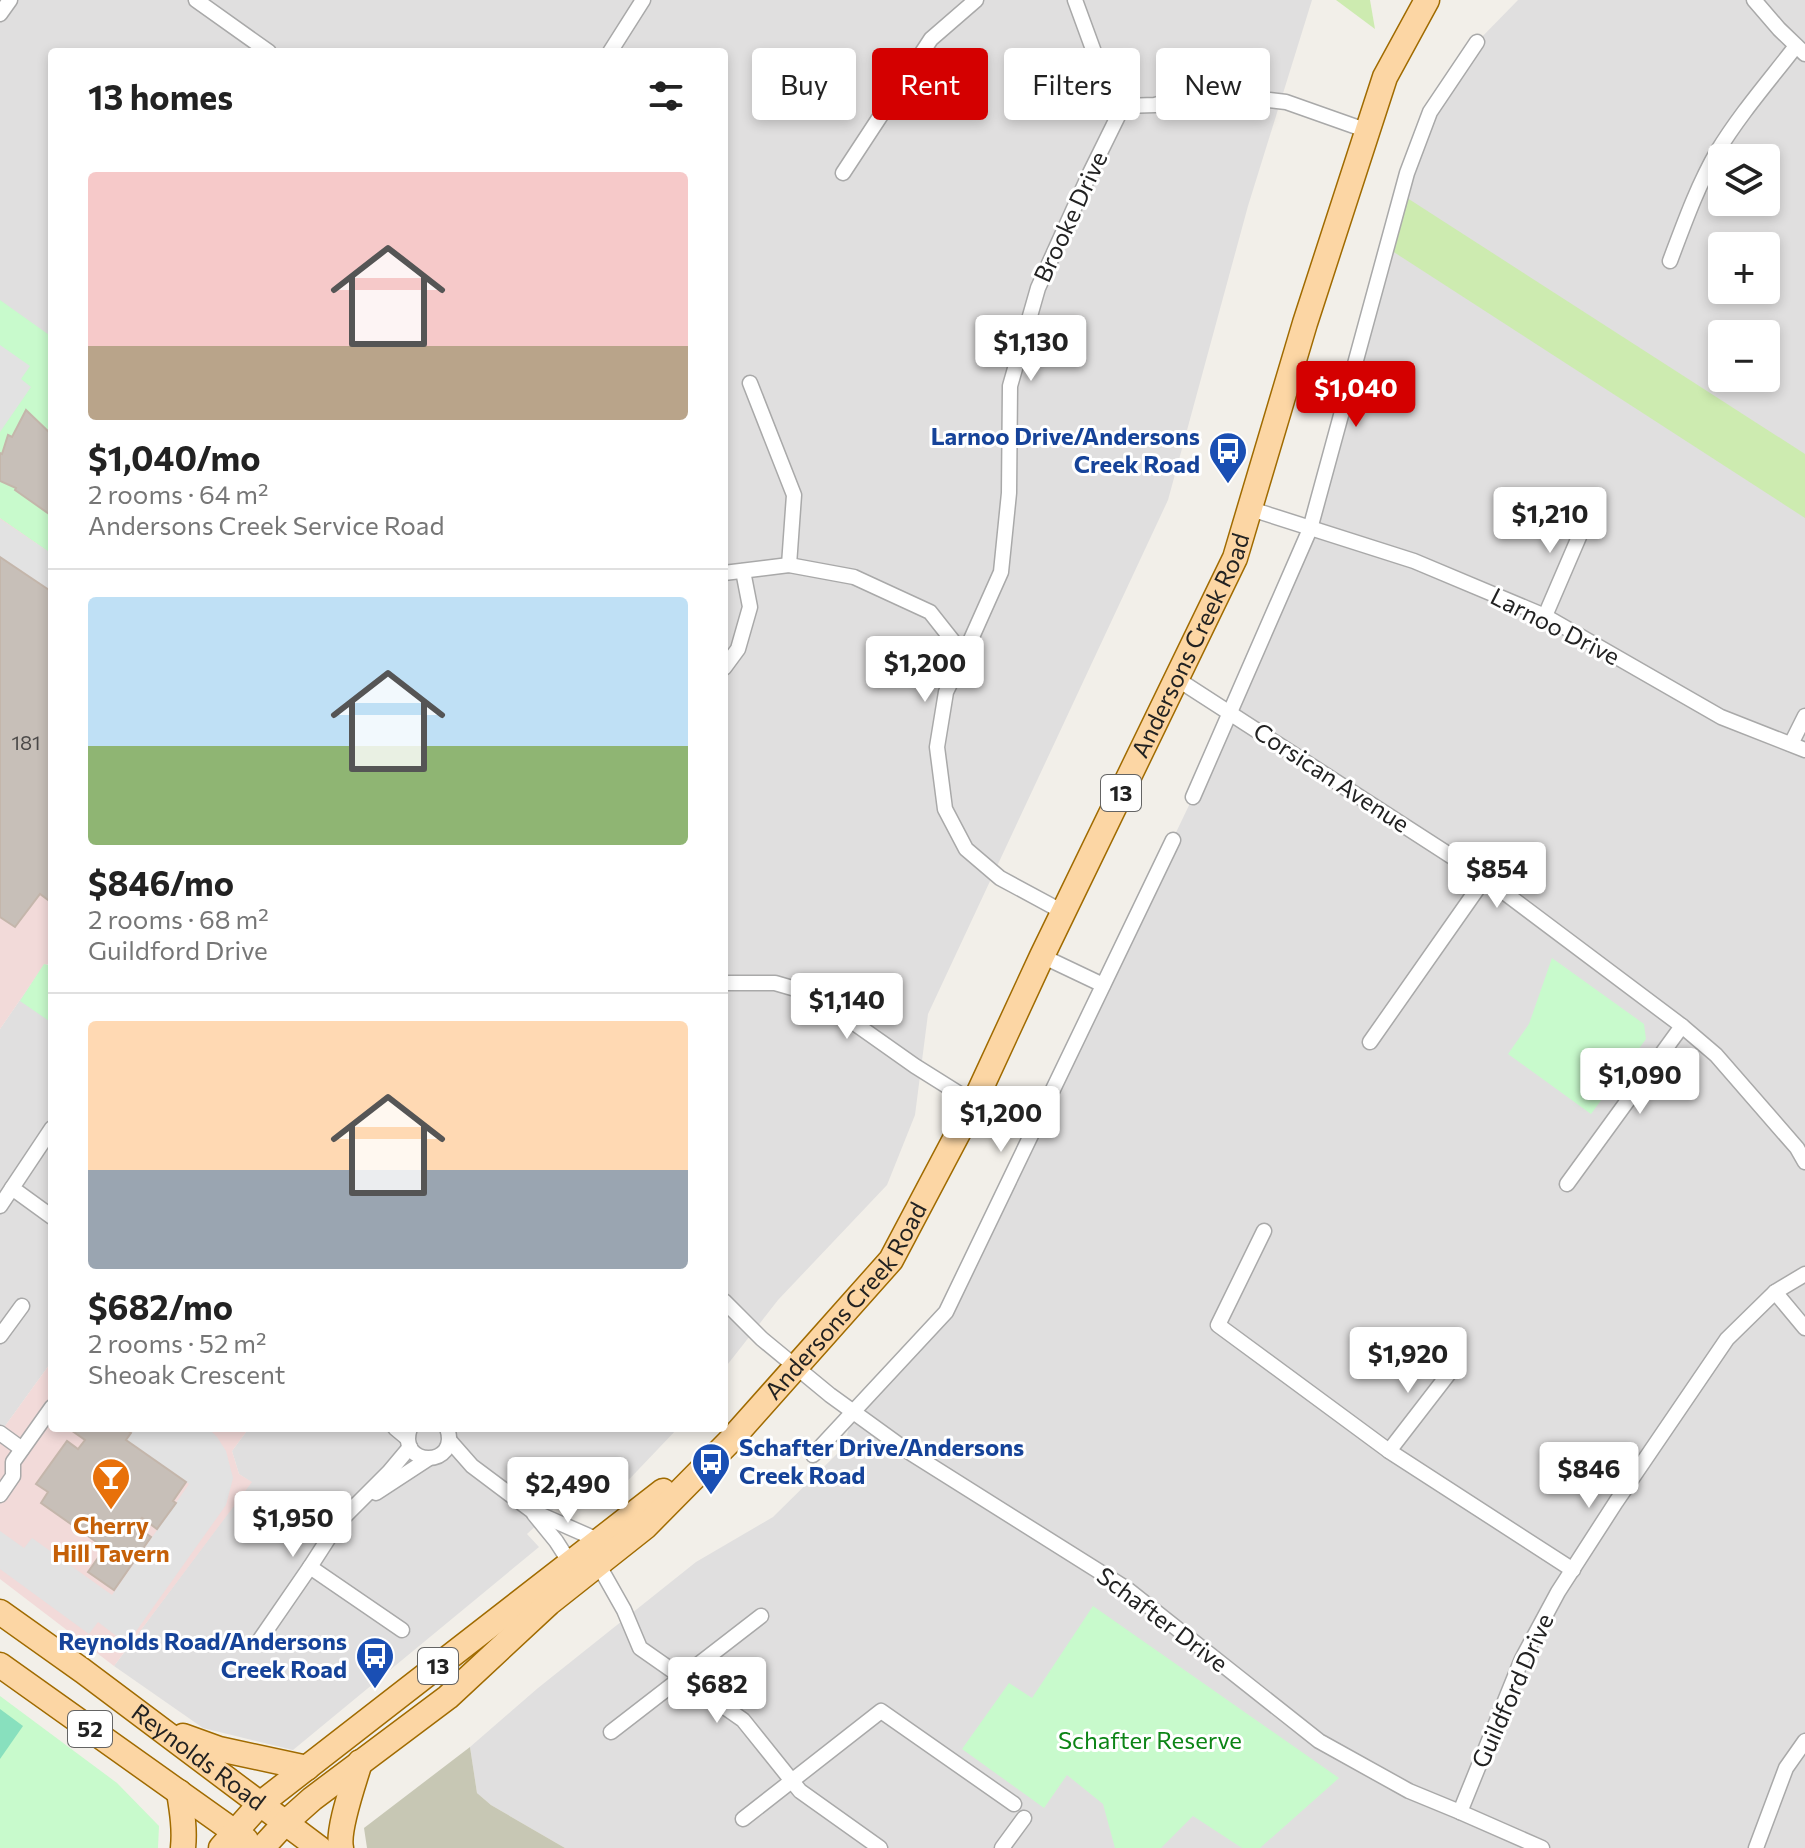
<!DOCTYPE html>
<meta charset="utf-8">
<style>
:root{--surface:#fff;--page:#f6f6f6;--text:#222;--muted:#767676;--line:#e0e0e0;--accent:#d40000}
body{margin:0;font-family:Commissioner,sans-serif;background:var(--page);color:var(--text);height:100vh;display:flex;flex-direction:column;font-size:30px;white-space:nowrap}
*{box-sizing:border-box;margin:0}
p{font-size:26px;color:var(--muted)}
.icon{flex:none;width:44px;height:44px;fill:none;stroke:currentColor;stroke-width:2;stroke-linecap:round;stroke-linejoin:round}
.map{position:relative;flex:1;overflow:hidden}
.side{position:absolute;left:48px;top:48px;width:680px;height:1384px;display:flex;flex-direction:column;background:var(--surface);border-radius:8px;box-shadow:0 4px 12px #0003}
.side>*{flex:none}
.guide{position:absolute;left:752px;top:48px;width:760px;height:72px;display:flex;gap:16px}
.tools{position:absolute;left:1708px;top:144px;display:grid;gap:16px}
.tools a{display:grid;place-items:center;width:72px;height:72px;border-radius:8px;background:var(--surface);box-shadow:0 4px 12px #0003;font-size:40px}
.price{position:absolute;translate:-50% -68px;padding:0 18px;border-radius:8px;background:#fff;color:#222;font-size:26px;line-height:52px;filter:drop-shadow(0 2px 4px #0008)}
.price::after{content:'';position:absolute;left:50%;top:48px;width:24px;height:18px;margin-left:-12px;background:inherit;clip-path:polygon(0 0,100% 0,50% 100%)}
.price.current{background:var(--accent);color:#fff}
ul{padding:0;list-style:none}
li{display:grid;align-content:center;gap:16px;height:424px;padding:0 40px}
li+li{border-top:2px solid var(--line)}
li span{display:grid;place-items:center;height:248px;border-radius:8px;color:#555}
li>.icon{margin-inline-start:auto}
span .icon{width:144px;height:144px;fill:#fffc;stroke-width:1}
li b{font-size:34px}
h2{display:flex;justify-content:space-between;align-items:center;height:96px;padding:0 40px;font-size:34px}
.chip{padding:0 28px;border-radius:8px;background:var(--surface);box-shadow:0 4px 12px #0003;font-size:28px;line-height:72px}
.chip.current{background:var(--accent);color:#fff}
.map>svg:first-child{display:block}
.residential{fill:#e0dfdf;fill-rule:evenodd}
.commercial{fill:#f2dad9}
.construction{fill:#c7c7b4}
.grass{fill:#cdebb0}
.park{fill:#c8facc}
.pitch{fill:#88e0be}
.parking{fill:#e2e2e2}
.building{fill:#c7bfb8;stroke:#c4b6ab;stroke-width:2}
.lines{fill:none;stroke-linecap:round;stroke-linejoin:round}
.minor-casing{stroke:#a9a9a9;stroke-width:17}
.primary-casing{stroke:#a06b00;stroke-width:27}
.minor{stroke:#fff;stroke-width:14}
.primary{stroke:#fcd6a4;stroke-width:24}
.labels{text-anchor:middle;stroke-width:6;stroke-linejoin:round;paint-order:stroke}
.number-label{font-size:20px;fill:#4b4948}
.shield{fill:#fff;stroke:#646464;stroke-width:2}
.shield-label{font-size:22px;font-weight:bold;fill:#222}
.street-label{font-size:24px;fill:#222;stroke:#fff}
.transit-label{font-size:24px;font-weight:bold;fill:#164399;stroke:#fff;text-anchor:end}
.food-label{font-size:24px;font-weight:bold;fill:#c56008;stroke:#fff}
.park-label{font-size:24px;fill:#0c8416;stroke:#fff}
</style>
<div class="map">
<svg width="1805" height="1848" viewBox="0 0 1805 1848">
<rect width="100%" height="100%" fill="#f2efe9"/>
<g class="residential">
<path d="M0,0H1312L1248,206L1168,500L928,1014L915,1115L887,1185L778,1300L724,1369V52H52V554L0,518Z"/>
<path d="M1518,0H1805V1848H565L491,1805L477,1793L470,1747L538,1688L696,1562L773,1517L844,1447L853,1411L946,1312L1193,797L1310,529L1430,112L1477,42ZM1722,158H1766V202H1722ZM1722,246H1766V290H1722ZM1722,334H1766V378H1722Z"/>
<path d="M44,965L52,966V1361L0,1433V1029Z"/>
<path d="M249,1428H678L618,1491L557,1506L527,1534L539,1547L293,1750L203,1728L114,1666L251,1482L239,1474L232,1451Z"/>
</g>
<g class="commercial">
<path d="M0,518L52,554V966L49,964L44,965L0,1029Z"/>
<path d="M52,1361V1428H249L232,1451L239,1474L252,1482L114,1666L0,1579V1433Z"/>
</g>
<path class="construction" d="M470,1747L477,1793L491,1805L565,1848H367L364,1828Z"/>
<g class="grass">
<path d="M1336,0H1370L1375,29Z"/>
<path d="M1401,194L1805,454V518L1386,247Z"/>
</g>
<g class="park">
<path d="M0,300L52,337V554L0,518Z"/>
<path d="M1552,958L1644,1024L1646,1039L1591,1114L1508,1054L1529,1024Z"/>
<path d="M44,964L52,966V1023L20,1001Z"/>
<path d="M1093,1606L1339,1778L1260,1848H1242L1193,1816L1161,1848H1115L1103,1804L1067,1775L1044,1808L962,1749L1009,1683L1032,1698Z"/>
<path d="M0,1696L117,1783L159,1826L158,1848H0Z"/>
</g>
<path class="pitch" d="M0,1709L23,1726L0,1759Z"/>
<g class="parking">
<path d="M0,345L30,366L21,379L31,387L0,432Z"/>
<path d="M0,519L52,554V592L0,557Z"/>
<path d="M124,1428H208L217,1437L226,1451L233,1478L226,1505L127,1644L98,1622L89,1634L0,1569V1531L24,1548L32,1538L112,1595L189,1484L126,1440Z"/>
</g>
<g class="building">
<path d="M26,410L52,435V516L15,490L16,488L0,481V453L2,454L8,435L12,437Z"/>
<path d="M0,557L52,592V903L40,894L15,927L0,917Z"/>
<path d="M68,1428H124L131,1433L126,1440L186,1482L173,1501L176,1503L157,1529L142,1518L136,1526L151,1537L114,1590L88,1572L105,1548L41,1503L48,1492L36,1484L67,1441L78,1449L85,1440Z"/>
</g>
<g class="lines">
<g class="minor-casing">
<g id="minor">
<path d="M196,0L269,52"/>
<path d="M1075,0L1105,82L1123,106"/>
<path d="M1754,0L1779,29L1805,54"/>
<path d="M0,14L10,0"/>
<path d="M610,52L643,0"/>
<path d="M1123,106L1155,105L1200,92L1286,102L1368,131"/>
<path d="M843,173L931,39L976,0"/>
<path d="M1670,261C1684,224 1697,187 1717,152C1740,114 1769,81 1796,46"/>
<path d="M750,383L794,495L789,565"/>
<path d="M1251,509L1414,561L1545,616L1721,717L1805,750"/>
<path d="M724,573L789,565L854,577L930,612L964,655L946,692L937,747L945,809L966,849L1000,878L1063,912"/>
<path d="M1545,616L1591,509"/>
<path d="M964,655L1001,572L1009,493L1010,386L1038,288L1090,173L1123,106"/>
<path d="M724,668L738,649L750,607L743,571"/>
<path d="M1177,679L1485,878L1682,1026L1716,1055L1797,1148L1805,1162"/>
<path d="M1791,744L1805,716"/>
<path d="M1193,797L1310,529L1407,173L1430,112L1477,42"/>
<path d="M1042,956L1103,985"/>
<path d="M724,983H775L813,994L915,1066L974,1103"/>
<path d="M1370,1042L1485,878"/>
<path d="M52,1128L12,1188L52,1217"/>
<path d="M1567,1184L1682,1026"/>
<path d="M0,1206L12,1188"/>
<path d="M1264,1231L1218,1325L1389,1451L1573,1570"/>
<path d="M1775,1292L1805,1328"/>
<path d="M724,1301L762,1339L830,1395L906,1450L1127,1589L1319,1741L1409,1791L1460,1812L1542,1848"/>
<path d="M0,1336L22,1306"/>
<path d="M395,1428L407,1438"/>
<path d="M410,1428C396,1468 461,1468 447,1428"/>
<path d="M0,1433L22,1449"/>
<path d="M450,1441L472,1466L532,1511L598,1540L603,1545"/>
<path d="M1389,1451L1457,1363"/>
<path d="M813,1455L946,1312L1173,840"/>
<path d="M376,1493L428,1459"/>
<path d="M0,1495L13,1476V1462L52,1407"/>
<path d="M534,1514L556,1541L574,1569"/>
<path d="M598,1564L624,1610L640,1648L743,1720L800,1791L880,1848"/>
<path d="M310,1567L402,1630"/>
<path d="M259,1641L310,1567L339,1522L389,1472L410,1447"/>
<path d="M611,1732L761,1616"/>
<path d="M1460,1812L1522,1659L1558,1592L1616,1502L1727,1339L1775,1292L1805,1274"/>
<path d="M743,1819L881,1711L1014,1804"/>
<path d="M1002,1848L1024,1818"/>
<path d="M1756,1848L1786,1768L1805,1741"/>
</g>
</g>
<g class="primary-casing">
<g id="primary">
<path id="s1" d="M0,1612L83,1671L319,1848"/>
<path d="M0,1665L246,1840"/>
<path d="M183,1736L219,1749L307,1768"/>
<path d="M179,1792C182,1811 185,1829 183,1848"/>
<path d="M221,1848L260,1804L663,1491"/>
<path id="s2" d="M262,1848L285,1823L312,1799L448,1697L549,1603L645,1527L729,1442L891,1260L974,1103L1042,956L1235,558L1305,323L1385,77L1427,0"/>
<path d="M341,1848C337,1829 354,1783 360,1762"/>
</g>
</g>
<use href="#minor" class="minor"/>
<use href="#primary" class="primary"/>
</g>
<defs>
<g id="bus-pin" transform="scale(2)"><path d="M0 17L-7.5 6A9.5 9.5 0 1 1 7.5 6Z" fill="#1a4fb4" stroke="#fff"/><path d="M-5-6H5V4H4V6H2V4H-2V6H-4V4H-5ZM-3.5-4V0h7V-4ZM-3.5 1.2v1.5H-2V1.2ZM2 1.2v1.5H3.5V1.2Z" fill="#fff"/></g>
<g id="bar-pin" transform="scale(2)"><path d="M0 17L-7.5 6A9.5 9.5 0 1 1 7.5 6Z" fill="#e8710a" stroke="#fff"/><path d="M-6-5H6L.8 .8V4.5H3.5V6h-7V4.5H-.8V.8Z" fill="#fff"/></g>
</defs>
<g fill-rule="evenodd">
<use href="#bus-pin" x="1228" y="451"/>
<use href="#bus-pin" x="711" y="1462"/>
<use href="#bar-pin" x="111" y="1477"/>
<use href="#bus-pin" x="375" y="1656"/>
</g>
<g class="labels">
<g class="number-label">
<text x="26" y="750">181</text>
</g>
<g class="shield">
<rect x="1101" y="775" width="40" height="36" rx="6"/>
<rect x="418" y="1648" width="40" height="36" rx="6"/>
<rect x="68" y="1711" width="44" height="36" rx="6"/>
</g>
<g class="shield-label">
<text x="1121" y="801">13</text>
<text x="438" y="1674">13</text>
<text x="90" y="1737">52</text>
</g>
<g class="street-label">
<text transform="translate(1071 217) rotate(-65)" y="8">Brooke Drive</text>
<text transform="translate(1555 627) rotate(27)" y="8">Larnoo Drive</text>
<text dy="8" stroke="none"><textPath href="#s2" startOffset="1548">Andersons Creek Road</textPath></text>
<text transform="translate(1331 778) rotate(33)" y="8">Corsican Avenue</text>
<text dy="8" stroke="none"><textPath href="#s2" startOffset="804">Andersons Creek Road</textPath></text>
<text transform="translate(1162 1620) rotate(37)" y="8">Schafter Drive</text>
<text transform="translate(1513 1691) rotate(-66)" y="8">Guildford Drive</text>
<text dy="8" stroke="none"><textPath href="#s1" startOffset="246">Reynolds Road</textPath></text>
</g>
<g class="transit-label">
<text x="1200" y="445">Larnoo Drive/Andersons<tspan x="1200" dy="28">Creek Road</tspan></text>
<text x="739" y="1456" text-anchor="start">Schafter Drive/Andersons<tspan x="739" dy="28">Creek Road</tspan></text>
<text x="347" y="1650">Reynolds Road/Andersons<tspan x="347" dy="28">Creek Road</tspan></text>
</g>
<g class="food-label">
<text x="111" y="1534">Cherry<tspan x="111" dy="28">Hill Tavern</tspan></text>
</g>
<g class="park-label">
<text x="1150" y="1749">Schafter Reserve</text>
</g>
</g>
</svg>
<div class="tools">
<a><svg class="icon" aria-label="layers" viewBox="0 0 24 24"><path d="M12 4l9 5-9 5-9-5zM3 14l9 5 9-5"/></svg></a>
<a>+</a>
<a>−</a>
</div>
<b class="price" style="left:1031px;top:383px">$1,130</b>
<b class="price current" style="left:1356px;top:429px">$1,040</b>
<b class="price" style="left:1550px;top:555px">$1,210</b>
<b class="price" style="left:925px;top:704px">$1,200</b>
<b class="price" style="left:1497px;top:910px">$854</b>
<b class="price" style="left:847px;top:1041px">$1,140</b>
<b class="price" style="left:1640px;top:1116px">$1,090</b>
<b class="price" style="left:1001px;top:1154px">$1,200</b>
<b class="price" style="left:1408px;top:1395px">$1,920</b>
<b class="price" style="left:1589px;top:1510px">$846</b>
<b class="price" style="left:568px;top:1525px">$2,490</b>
<b class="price" style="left:293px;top:1559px">$1,950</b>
<b class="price" style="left:717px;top:1725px">$682</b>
<div class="guide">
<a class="chip">Buy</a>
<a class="chip current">Rent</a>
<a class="chip">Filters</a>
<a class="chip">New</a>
</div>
<section class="side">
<h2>13 homes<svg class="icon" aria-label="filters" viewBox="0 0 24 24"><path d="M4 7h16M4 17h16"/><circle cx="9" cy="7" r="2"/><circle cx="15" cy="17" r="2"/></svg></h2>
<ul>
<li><span style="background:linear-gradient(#f6c9c9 70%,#b9a48a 0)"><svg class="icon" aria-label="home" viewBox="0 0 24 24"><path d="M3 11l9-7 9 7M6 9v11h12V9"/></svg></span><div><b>$1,040/mo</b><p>2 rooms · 64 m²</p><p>Andersons Creek Service Road</p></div></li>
<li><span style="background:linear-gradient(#bfe0f5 60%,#8fb573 0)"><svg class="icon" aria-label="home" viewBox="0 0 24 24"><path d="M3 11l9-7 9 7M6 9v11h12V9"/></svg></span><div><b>$846/mo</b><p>2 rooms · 68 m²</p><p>Guildford Drive</p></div></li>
<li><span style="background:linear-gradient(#ffd9b3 60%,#9aa5b1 0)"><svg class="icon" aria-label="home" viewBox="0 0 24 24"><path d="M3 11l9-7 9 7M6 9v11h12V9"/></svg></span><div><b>$682/mo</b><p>2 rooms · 52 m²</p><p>Sheoak Crescent</p></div></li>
</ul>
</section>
</div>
